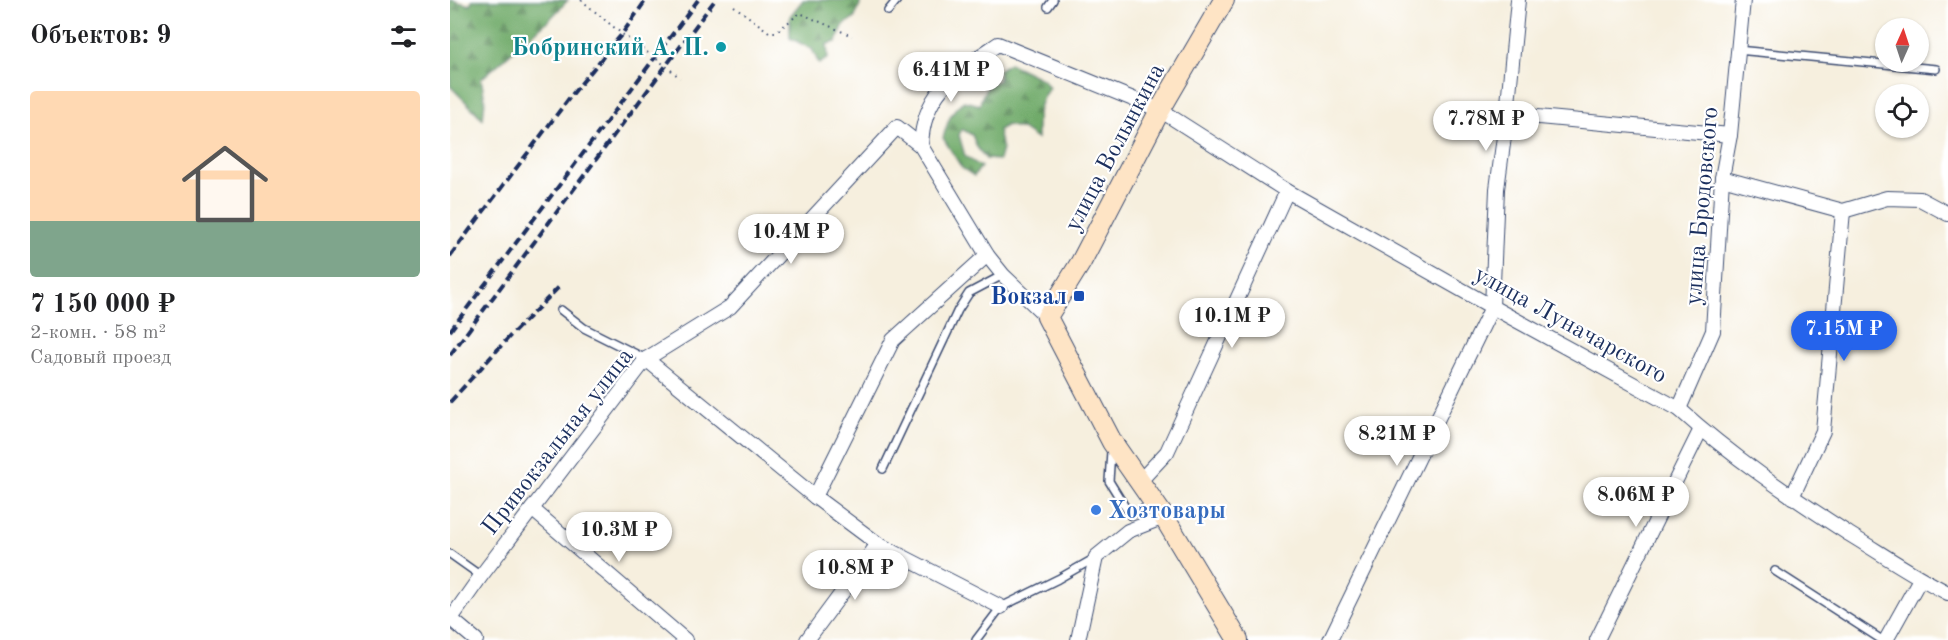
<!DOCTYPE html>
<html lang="ru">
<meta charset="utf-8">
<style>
:root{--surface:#fff;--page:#f6f6f6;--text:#202124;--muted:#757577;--line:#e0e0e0;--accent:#2563eb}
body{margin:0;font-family:"Old Standard TT",serif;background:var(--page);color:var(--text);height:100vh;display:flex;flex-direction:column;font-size:22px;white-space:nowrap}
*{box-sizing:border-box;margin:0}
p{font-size:20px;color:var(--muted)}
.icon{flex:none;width:33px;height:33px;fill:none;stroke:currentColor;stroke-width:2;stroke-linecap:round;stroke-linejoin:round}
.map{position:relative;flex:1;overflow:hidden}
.details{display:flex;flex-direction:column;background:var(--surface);width:450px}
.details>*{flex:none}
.needle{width:39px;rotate:3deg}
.fabs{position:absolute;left:1425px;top:18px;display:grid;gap:12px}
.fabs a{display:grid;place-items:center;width:54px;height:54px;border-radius:50%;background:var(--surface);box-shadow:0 2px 4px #0004;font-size:30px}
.price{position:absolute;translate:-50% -51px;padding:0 14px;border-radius:21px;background:#fff;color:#222;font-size:20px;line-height:39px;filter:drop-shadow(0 2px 3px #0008)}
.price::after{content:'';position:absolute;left:50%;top:36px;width:18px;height:14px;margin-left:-9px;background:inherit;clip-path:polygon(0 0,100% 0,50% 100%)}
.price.selected{background:var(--accent);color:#fff}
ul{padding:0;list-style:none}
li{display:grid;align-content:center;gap:12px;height:318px;padding:0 30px}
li+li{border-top:2px solid var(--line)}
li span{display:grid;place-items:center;height:186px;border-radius:6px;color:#555}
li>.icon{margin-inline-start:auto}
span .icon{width:108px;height:108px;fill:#fffc;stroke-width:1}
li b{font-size:26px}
h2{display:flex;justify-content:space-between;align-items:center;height:72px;padding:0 30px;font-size:26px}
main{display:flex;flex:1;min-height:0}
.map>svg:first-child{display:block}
.forest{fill:url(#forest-firs);stroke:#466c64;stroke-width:1.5}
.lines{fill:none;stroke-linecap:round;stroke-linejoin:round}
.lane-casing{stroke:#3c4c71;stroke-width:10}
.street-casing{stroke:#3c4c71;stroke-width:16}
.secondary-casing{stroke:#3c4c71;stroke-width:22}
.path{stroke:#3c4c71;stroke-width:2;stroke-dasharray:1.5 4.5;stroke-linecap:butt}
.lane{stroke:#fff;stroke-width:7}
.street{stroke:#fff;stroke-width:14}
.secondary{stroke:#fee4c5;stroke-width:20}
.rail{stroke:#1b2f5e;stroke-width:4;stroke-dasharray:9 4.5;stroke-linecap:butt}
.culture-dot{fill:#0f9aa8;stroke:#fff;stroke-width:2}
.transit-dot{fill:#1a4fb4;stroke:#fff;stroke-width:2}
.shop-dot{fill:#3f7fe0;stroke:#fff;stroke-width:2}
.labels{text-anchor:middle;stroke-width:4.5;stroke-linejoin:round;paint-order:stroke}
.culture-label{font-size:24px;font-weight:bold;fill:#0d838f;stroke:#fff;text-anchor:end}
.street-label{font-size:24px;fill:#1b2f5e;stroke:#fff}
.transit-label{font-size:24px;font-weight:bold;fill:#164399;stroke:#fff;text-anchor:end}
.shop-label{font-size:24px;font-weight:bold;fill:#366cbe;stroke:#fff;text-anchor:start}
</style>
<main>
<section class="details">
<h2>Объектов: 9<svg class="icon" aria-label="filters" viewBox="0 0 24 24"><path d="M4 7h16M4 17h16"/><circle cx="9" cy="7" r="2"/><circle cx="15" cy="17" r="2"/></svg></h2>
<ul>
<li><span style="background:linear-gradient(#ffd9b3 70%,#7fa58c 0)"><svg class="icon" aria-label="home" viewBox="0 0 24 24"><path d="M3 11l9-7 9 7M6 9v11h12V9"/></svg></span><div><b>7 150 000 ₽</b><p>2-комн. · 58 m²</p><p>Садовый проезд</p></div></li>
</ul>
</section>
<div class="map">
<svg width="1498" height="640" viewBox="0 0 1498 640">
<defs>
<pattern id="forest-firs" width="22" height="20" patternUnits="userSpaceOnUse" patternTransform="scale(1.5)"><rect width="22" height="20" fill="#70aa69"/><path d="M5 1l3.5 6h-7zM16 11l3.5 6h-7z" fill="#5b8b5a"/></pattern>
</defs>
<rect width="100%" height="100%" fill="#fff"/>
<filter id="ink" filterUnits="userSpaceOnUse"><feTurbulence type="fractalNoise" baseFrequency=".0167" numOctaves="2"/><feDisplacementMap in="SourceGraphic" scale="12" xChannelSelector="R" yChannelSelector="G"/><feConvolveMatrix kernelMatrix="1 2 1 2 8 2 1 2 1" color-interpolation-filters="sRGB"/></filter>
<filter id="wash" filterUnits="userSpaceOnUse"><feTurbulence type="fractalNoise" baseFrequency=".008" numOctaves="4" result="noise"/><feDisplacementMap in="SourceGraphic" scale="24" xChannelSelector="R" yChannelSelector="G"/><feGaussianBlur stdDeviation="1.35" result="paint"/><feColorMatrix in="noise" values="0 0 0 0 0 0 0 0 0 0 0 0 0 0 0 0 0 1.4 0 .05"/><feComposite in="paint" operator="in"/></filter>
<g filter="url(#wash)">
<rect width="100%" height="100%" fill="#f6efde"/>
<g class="forest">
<path d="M0,0L20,5L22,0H118L100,19L31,79L35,99L33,119L0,86Z"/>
<path d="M353,0H409L410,5L404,19L394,24L386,42L377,44L378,58L369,64L362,49L340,38V16Z"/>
<path d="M559,63L594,80L599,88C586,105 587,119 587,139L572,129L557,125L548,130L552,149L549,160L536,159L527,147L522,135L512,129L509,135L515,156L531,167L524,176L512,168L493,138C497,124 501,109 514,101L530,105C532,92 536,86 549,80V70Z"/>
</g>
</g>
<g filter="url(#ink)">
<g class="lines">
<g class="lane-casing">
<g id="lane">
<path d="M598,7L603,0"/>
<path d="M438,11L447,0"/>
<path d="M1287,50L1486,69"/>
<path d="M111,310L134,328L196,359"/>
<path d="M661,451L659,481L680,515L704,504"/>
<path d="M433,469L508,310L519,293L553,275"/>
<path d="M0,554L31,576"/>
<path d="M1325,571L1432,640"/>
<path d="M526,640L551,607L608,579L645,558"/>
</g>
</g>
<g class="street-casing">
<g id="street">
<path d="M1057,114L1280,135"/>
<path d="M471,146C473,91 507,72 548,44L710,110L837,191L1042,307L1229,409C1281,456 1340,496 1399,534C1432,554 1464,576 1498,593"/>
<path d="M1272,178L1393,211L1437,198L1470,199L1498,214"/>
<path d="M196,359L365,497L443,340L537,255"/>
<path d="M1229,409L1263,331L1272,178L1280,135L1293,0"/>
<path d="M689,482L717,452L837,191"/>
<path d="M365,497L428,544L551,607"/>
<path d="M1342,497L1373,431L1393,211"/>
<path d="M82,509L235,640"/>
<path d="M1,619L26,640"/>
<path d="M0,620L31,576L196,359L280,307L447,127L471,146L537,255L553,275L597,317"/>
<path d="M357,640L428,544"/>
<path d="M628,640L646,557L678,531L714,517"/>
<path d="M880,640L1042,307L1047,189L1057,114L1068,0"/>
<path d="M1147,640L1251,429"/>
<path d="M1436,640L1470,579"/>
</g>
</g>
<g class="secondary-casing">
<path id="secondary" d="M774,0L710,110L631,262L597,317L662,442L714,517L788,640"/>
</g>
<g class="path">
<path d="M131,0L172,34L216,66L230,78"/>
<path d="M284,6L319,32H326L350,13L402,36"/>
</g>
<use href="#lane" class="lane"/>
<use href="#street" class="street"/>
<use href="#secondary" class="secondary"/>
<g class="rail">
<path d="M0,256L120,97L172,34L196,0"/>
<path d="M0,331L248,0"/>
<path d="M0,355L265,0"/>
<path d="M0,402L60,336L111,285"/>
</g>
</g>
</g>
<circle class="culture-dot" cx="271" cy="47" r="6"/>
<rect class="transit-dot" x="623" y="290" width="12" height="12" rx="3"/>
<circle class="shop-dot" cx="646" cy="510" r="6"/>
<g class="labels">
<g class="culture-label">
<text x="259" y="55">Бобринский А. П.</text>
</g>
<g class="street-label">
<text transform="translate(664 147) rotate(-62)" y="8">улица Волынкина</text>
<text transform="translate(1251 206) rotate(-85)" y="8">улица Бродовского</text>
<text transform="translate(1121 324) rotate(29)" y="8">улица Луначарского</text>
<text transform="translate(107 441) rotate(-52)" y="8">Привокзальная улица</text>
</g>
<g class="transit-label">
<text x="617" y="304">Вокзал</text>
</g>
<g class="shop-label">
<text x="658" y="518">Хозтовары</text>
</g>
</g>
</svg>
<div class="fabs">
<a><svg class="needle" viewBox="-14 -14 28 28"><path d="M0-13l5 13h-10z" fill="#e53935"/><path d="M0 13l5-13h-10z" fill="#757577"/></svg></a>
<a><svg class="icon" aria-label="locate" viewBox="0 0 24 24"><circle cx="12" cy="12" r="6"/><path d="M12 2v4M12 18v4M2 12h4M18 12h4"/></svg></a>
</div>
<b class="price" style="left:501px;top:103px">6.41M ₽</b>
<b class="price" style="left:1036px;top:152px">7.78M ₽</b>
<b class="price" style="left:341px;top:265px">10.4M ₽</b>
<b class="price" style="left:782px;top:349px">10.1M ₽</b>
<b class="price selected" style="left:1394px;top:362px">7.15M ₽</b>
<b class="price" style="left:947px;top:467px">8.21M ₽</b>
<b class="price" style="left:1186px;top:528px">8.06M ₽</b>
<b class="price" style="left:169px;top:563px">10.3M ₽</b>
<b class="price" style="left:405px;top:601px">10.8M ₽</b>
</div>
</main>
